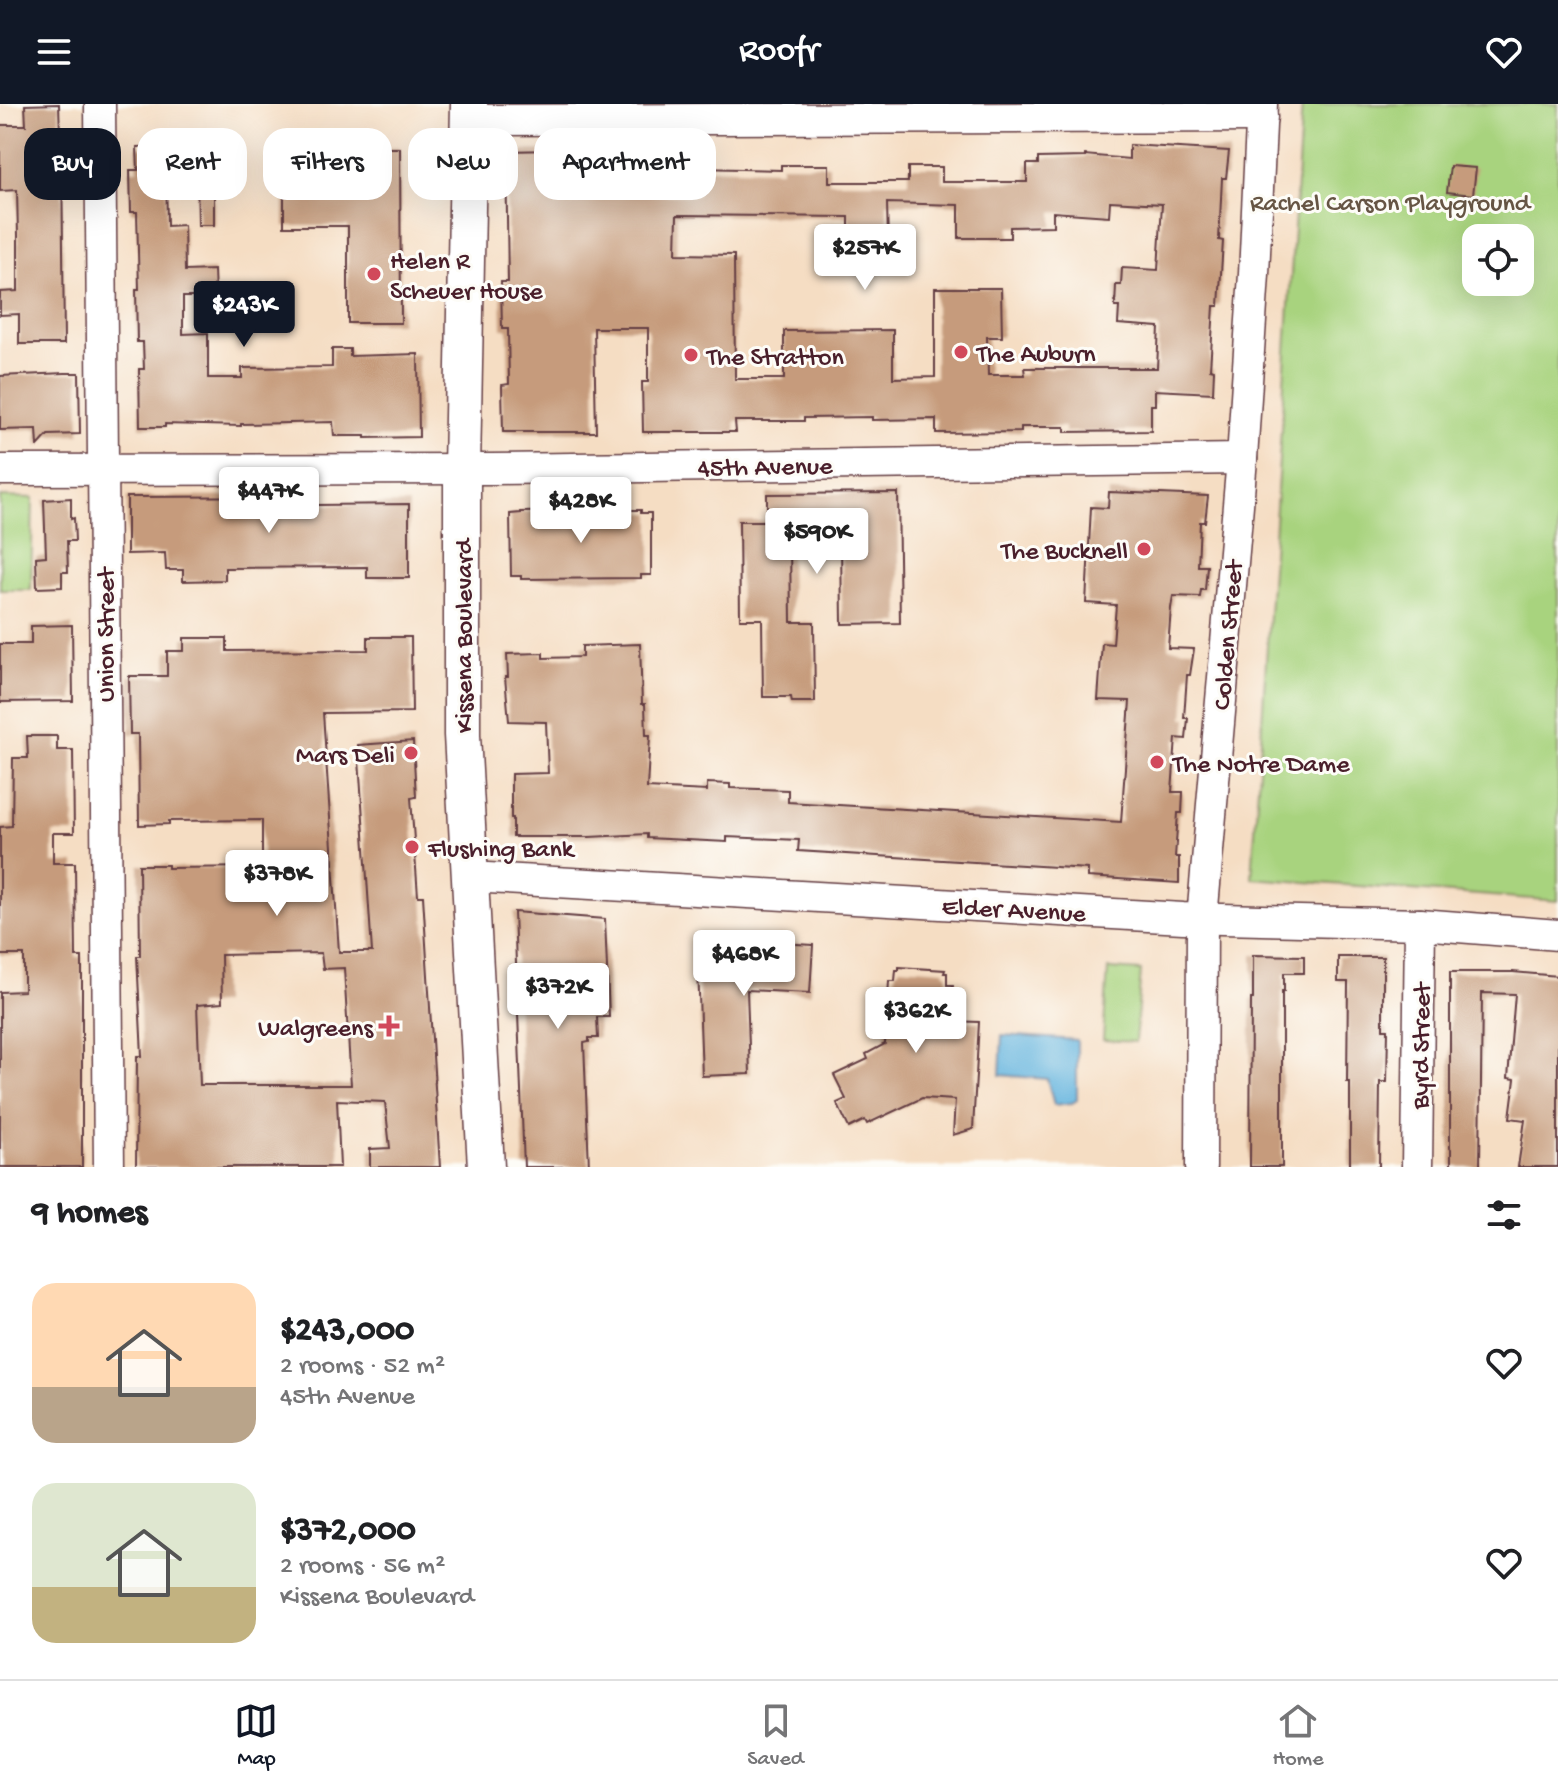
<!DOCTYPE html>
<meta charset="utf-8">
<style>
:root{--surface:#fff;--page:#f6f6f6;--text:#202124;--muted:#757577;--line:#e0e0e0;--accent:#111827}
body{margin:0;font-family:"Gochi Hand",sans-serif;background:var(--page);color:var(--text);height:100vh;display:flex;flex-direction:column;font-size:30px;white-space:nowrap}
*{box-sizing:border-box;margin:0}
p{font-size:26px;color:var(--muted)}
.icon{flex:none;width:44px;height:44px;fill:none;stroke:currentColor;stroke-width:2;stroke-linecap:round;stroke-linejoin:round}
.map{position:relative;height:1063px;overflow:hidden}
.details{display:flex;flex-direction:column;background:var(--surface);flex:1}
.details>*{flex:none}
.guide{position:absolute;left:24px;top:24px;width:800px;height:72px;display:flex;gap:16px}
.controls{position:absolute;left:1462px;top:120px;display:grid;gap:16px}
.controls a{display:grid;place-items:center;width:72px;height:72px;border-radius:16px;background:var(--surface);box-shadow:0 8px 32px #0002;font-size:40px}
.price{position:absolute;translate:-50% -68px;padding:0 18px;border-radius:8px;background:#fff;color:#222;font-size:26px;line-height:52px;filter:drop-shadow(0 2px 4px #0008)}
.price::after{content:'';position:absolute;left:50%;top:48px;width:24px;height:18px;margin-left:-12px;background:inherit;clip-path:polygon(0 0,100% 0,50% 100%)}
.price.selected{background:var(--accent);color:#fff}
ul{padding:0;list-style:none}
li{display:flex;align-items:center;gap:24px;height:200px;padding:0 32px}
li span{display:grid;place-items:center;flex:none;width:224px;height:160px;border-radius:24px;color:#555}
li>.icon{margin-inline-start:auto}
span .icon{width:96px;height:96px;fill:#fffc;stroke-width:1}
li b{font-size:34px}
h2{display:flex;justify-content:space-between;align-items:center;height:96px;padding:0 32px;font-size:34px}
.tag{padding:0 28px;border-radius:24px;background:var(--surface);box-shadow:0 8px 32px #0002;font-size:28px;line-height:72px}
.tag.selected{background:var(--accent);color:#fff}
header{display:flex;justify-content:space-between;align-items:center;height:104px;padding:0 32px;background:var(--accent);color:#fff;font-size:36px;font-weight:600}
.tab-bar{display:flex;justify-content:space-around;align-items:center;height:112px;border-top:2px solid var(--line);background:var(--surface);font-size:22px;color:var(--muted)}
.tab-bar a{display:grid;justify-items:center;gap:4px}
.tab-bar .selected{color:var(--accent)}
.map>svg:first-child{display:block}
.green{fill:#a8d37e;stroke:#797954;stroke-width:2;fill-rule:evenodd}
.water{fill:#63b4de;stroke:#566a84;stroke-width:2}
.building{fill:#c69b7b;fill-rule:evenodd}
.lines{fill:none;stroke-linecap:round;stroke-linejoin:round}
.minor-casing{stroke:#643c42;stroke-width:33}
.major-casing{stroke:#643c42;stroke-width:39}
.minor{stroke:#fff;stroke-width:30}
.major{stroke:#fff;stroke-width:36}
.poi-dot{fill:#d1495b;stroke:#fdfcf7;stroke-width:3}
.labels{text-anchor:middle;stroke-width:6;stroke-linejoin:round;paint-order:stroke}
.park-label{font-size:26px;fill:#654;stroke:#fdfcf7}
.poi-label{font-size:26px;fill:#4a1f2b;stroke:#fdfcf7;text-anchor:start}
.street-label{font-size:26px;fill:#4a1f2b;stroke:#fdfcf7}
</style>
<header><svg class="icon" aria-label="menu" viewBox="0 0 24 24"><path d="M4 6h16M4 12h16M4 18h16"/></svg>Roofr<svg class="icon" aria-label="heart" viewBox="0 0 24 24"><path d="M12 20l-8-8c-3-5 5-10 8-4 3-6 11-1 8 4z"/></svg></header>
<div class="map">
<svg width="1558" height="1063" viewBox="0 0 1558 1063">
<rect width="100%" height="100%" fill="#fdfcf7"/>
<filter id="ink" filterUnits="userSpaceOnUse"><feTurbulence type="fractalNoise" baseFrequency=".0125" numOctaves="2"/><feDisplacementMap in="SourceGraphic" scale="16" xChannelSelector="R" yChannelSelector="G"/><feConvolveMatrix kernelMatrix="1 2 1 2 8 2 1 2 1" color-interpolation-filters="sRGB"/></filter>
<filter id="wash" filterUnits="userSpaceOnUse"><feTurbulence type="fractalNoise" baseFrequency=".006" numOctaves="4" result="noise"/><feDisplacementMap in="SourceGraphic" scale="32" xChannelSelector="R" yChannelSelector="G"/><feGaussianBlur stdDeviation="1.8" result="paint"/><feColorMatrix in="noise" values="0 0 0 0 0 0 0 0 0 0 0 0 0 0 0 0 0 1.4 0 .05"/><feComposite in="paint" operator="in"/></filter>
<g filter="url(#wash)">
<rect width="100%" height="100%" fill="#f5ddc3"/>
<g class="green">
<path d="M1302,0H1558V797L1252,774ZM1476,134H1520V178H1476Z"/>
<path d="M0,393L33,394L31,486H0Z"/>
<path d="M1108,865L1141,867L1135,938L1103,936Z"/>
</g>
<path class="water" d="M1002,931L1077,936V996L1072,999L1054,1001L1047,975L1000,971Z"/>
<g id="blocks">
<g class="building">
<path d="M59,0L60,31L67,30L68,50H62L64,240H19V210L0,211V188L18,187V131L17,86L0,87V21H26L25,1Z"/>
<path d="M1129,41L1229,47L1226,74H1222L1219,136L1223,137L1219,202H1214L1210,265L1214,266L1213,289L1155,286V301H1151V327L1065,328V323H1021V328L936,329V315L872,316V313L804,314V317H735L736,328H643L642,278H648V224H594L596,328H503L502,281L509,280L508,225H502L501,178H508L506,47L554,46V53L610,52L609,46L657,45L658,91H698L699,64L781,66V61H829V78H908V63H942V78H1027V60H1038V54L1085,53V51L1129,55ZM1110,97L1162,100L1158,166L1122,164L1121,181H1116L1115,203H1119L1118,220L1159,223L1157,264H1024L1025,271H988L987,233H1002L1001,184H935V273L893,274V226L784,227V275H735L734,151L676,150L677,111L849,113V136H888L887,99L959,101V134H1010V123L1053,122V108L1109,112Z"/>
<path d="M170,42V63H166L167,122L184,121L185,167L214,166L215,193H183V230L208,229V274H242V264L332,263V245H350V252L418,250L419,333L365,334V332H334L333,318L241,320V322L165,320V323H140L139,265H144L143,238H137L136,185H139L137,108H131L130,66H138L137,43Z"/>
<path d="M284,44H400L401,219H348V122H284Z"/>
<path d="M1450,62L1476,64L1473,91L1447,88Z"/>
<path d="M197,66H214V121H198Z"/>
<path d="M65,269H79L80,330L48,331L38,342L37,325L0,326V272Z"/>
<path d="M1109,388L1208,392L1205,418H1200L1198,462H1207L1205,486H1201L1200,493L1173,492L1171,504L1168,544L1194,545L1190,571H1187L1184,614H1188L1186,635L1176,634L1172,688H1183L1182,709H1178L1175,753H1179V779L1088,773V765L798,747L799,736L727,733V738L647,734V730L589,733H513V714H511V670L548,669L546,618L509,617L505,573H508L507,550L543,549V554L582,553V542L640,540L642,600H645L646,631H650L647,684L707,687V679L730,680V684L788,686V698L1121,718L1130,597L1098,596L1102,539L1113,540L1116,501L1086,499L1091,403L1108,404Z"/>
<path d="M898,389L900,519L842,520L841,435L790,436L791,518H814L815,598H792L791,593H763L762,515H740L739,417H767V390Z"/>
<path d="M316,392V401L409,400V474H367V463L225,464V476L183,477V466H166L165,449L127,450V393Z"/>
<path d="M71,394V415L74,414L75,437H67L68,468H62V483L37,484L36,453L46,452L44,396Z"/>
<path d="M619,406H641V409H651V471H641V474L521,475V472H511L510,410L521,409V408Z"/>
<path d="M72,521L73,597L0,598V540H31V522Z"/>
<path d="M368,533H411L412,608L323,609L339,848H372L358,641L413,637L416,693L411,694L418,792H423L440,1063H370V1045L390,1044L385,998L337,996L340,1063H136L137,952H142L137,852H140L139,761H168V764L262,763V716L169,717V720L139,721L138,630H130L129,572H167V547H184V534H227V547L368,546ZM321,849L323,865L344,864L351,981H200L197,901L222,899L221,851Z"/>
<path d="M27,632H57V646H73L74,729H53V759H75L76,853H82V1063H0V888L24,887V851H0V723L12,722L13,654H28Z"/>
<path d="M514,808L605,815L609,913H597L598,934H589V938L584,939L589,1063H524Z"/>
<path d="M726,836L813,841L810,889L747,886L750,970L702,972L698,863L726,862Z"/>
<path d="M1253,851L1304,852V869H1284V887H1282V1063H1250L1251,895H1253Z"/>
<path d="M1338,853H1383V925H1388L1387,978H1380L1379,1063H1350V978H1347L1348,878H1338Z"/>
<path d="M899,863L945,866L944,869H947V881H953L951,917L979,918L973,1025L953,1031L955,996L922,994L867,1020L865,1016L849,1024L837,999L846,995L834,971L868,955L866,950L885,940L889,877H895L896,866H899Z"/>
<path d="M1450,868H1513L1558,872V1063H1518L1525,1016L1510,1014L1515,975L1508,974L1515,890L1482,889L1480,1063H1451V1045L1450,1044Z"/>
</g>
</g>
</g>
<g filter="url(#ink)">
<use href="#blocks" fill-opacity="0" stroke="#643c42" stroke-width="2"/>
<g class="lines">
<g class="minor-casing">
<g id="minor">
<path d="M100,0L109,1063"/>
<path d="M469,16L1262,13"/>
<path d="M0,366L491,365L1242,355"/>
<path d="M470,773L1183,814L1420,820L1558,831"/>
<path d="M1201,1063L1202,815L1242,355L1254,170L1262,0"/>
<path d="M1417,1063L1420,820"/>
</g>
</g>
<g class="major-casing">
<path id="major" d="M469,0L462,365V631L486,1063"/>
</g>
<use href="#minor" class="minor"/>
<use href="#major" class="major"/>
</g>
</g>
<g class="poi-dot">
<circle cx="374" cy="170" r="8"/>
<circle cx="961" cy="248" r="8"/>
<circle cx="691" cy="251" r="8"/>
<circle cx="1144" cy="445" r="8"/>
<circle cx="411" cy="649" r="8"/>
<circle cx="1157" cy="658" r="8"/>
<circle cx="412" cy="743" r="8"/>
<path d="M385 910h8v8h8v8h-8v8h-8v-8h-8v-8h8z"/>
</g>
<g class="labels">
<g class="park-label">
<text x="1390" y="106">Rachel Carson Playground</text>
</g>
<g class="poi-label">
<text x="390" y="164">Helen R<tspan x="390" dy="30">Scheuer House</tspan></text>
<text x="977" y="257">The Auburn</text>
<text x="707" y="260">The Stratton</text>
<text x="1128" y="454" text-anchor="end">The Bucknell</text>
<text x="395" y="658" text-anchor="end">Mars Deli</text>
<text x="1173" y="667">The Notre Dame</text>
<text x="428" y="752">Flushing Bank</text>
<text x="373" y="931" text-anchor="end">Walgreens</text>
</g>
<g class="street-label">
<text transform="translate(765 361) rotate(-1)" y="9">45th Avenue</text>
<text transform="translate(104 531) rotate(-90)" y="9">Union Street</text>
<text transform="translate(1226 531) rotate(-85)" y="9">Colden Street</text>
<text transform="translate(462 532) rotate(-90)" y="9">Kissena Boulevard</text>
<text transform="translate(1014 804) rotate(3)" y="9">Elder Avenue</text>
<text transform="translate(1419 942) rotate(-89)" y="9">Byrd Street</text>
</g>
</g>
</svg>
<div class="controls">
<a><svg class="icon" aria-label="locate" viewBox="0 0 24 24"><circle cx="12" cy="12" r="6"/><path d="M12 2v4M12 18v4M2 12h4M18 12h4"/></svg></a>
</div>
<b class="price" style="left:865px;top:188px">$257K</b>
<b class="price selected" style="left:244px;top:245px">$243K</b>
<b class="price" style="left:269px;top:431px">$447K</b>
<b class="price" style="left:581px;top:441px">$428K</b>
<b class="price" style="left:817px;top:472px">$590K</b>
<b class="price" style="left:277px;top:814px">$378K</b>
<b class="price" style="left:744px;top:894px">$468K</b>
<b class="price" style="left:558px;top:927px">$372K</b>
<b class="price" style="left:916px;top:951px">$362K</b>
<div class="guide">
<a class="tag selected">Buy</a>
<a class="tag">Rent</a>
<a class="tag">Filters</a>
<a class="tag">New</a>
<a class="tag">Apartment</a>
</div>
</div>
<section class="details">
<h2>9 homes<svg class="icon" aria-label="filters" viewBox="0 0 24 24"><path d="M4 7h16M4 17h16"/><circle cx="9" cy="7" r="2"/><circle cx="15" cy="17" r="2"/></svg></h2>
<ul>
<li><span style="background:linear-gradient(#ffd9b3 65%,#b9a48a 0)"><svg class="icon" aria-label="home" viewBox="0 0 24 24"><path d="M3 11l9-7 9 7M6 9v11h12V9"/></svg></span><div><b>$243,000</b><p>2 rooms · 52 m²</p><p>45th Avenue</p></div><svg class="icon" aria-label="heart" viewBox="0 0 24 24"><path d="M12 20l-8-8c-3-5 5-10 8-4 3-6 11-1 8 4z"/></svg></li>
<li><span style="background:linear-gradient(#dfe7d0 65%,#c2b280 0)"><svg class="icon" aria-label="home" viewBox="0 0 24 24"><path d="M3 11l9-7 9 7M6 9v11h12V9"/></svg></span><div><b>$372,000</b><p>2 rooms · 56 m²</p><p>Kissena Boulevard</p></div><svg class="icon" aria-label="heart" viewBox="0 0 24 24"><path d="M12 20l-8-8c-3-5 5-10 8-4 3-6 11-1 8 4z"/></svg></li>
</ul>
</section>
<nav class="tab-bar">
<a class="selected"><svg class="icon" aria-label="map" viewBox="0 0 24 24"><path d="M3 6l6-2 6 2 6-2v14l-6 2-6-2-6 2zM9 4v14M15 6v14"/></svg>Map</a>
<a><svg class="icon" aria-label="saved" viewBox="0 0 24 24"><path d="M7 4h10v16l-5-4-5 4z"/></svg>Saved</a>
<a><svg class="icon" aria-label="home" viewBox="0 0 24 24"><path d="M3 11l9-7 9 7M6 9v11h12V9"/></svg>Home</a>
</nav>
